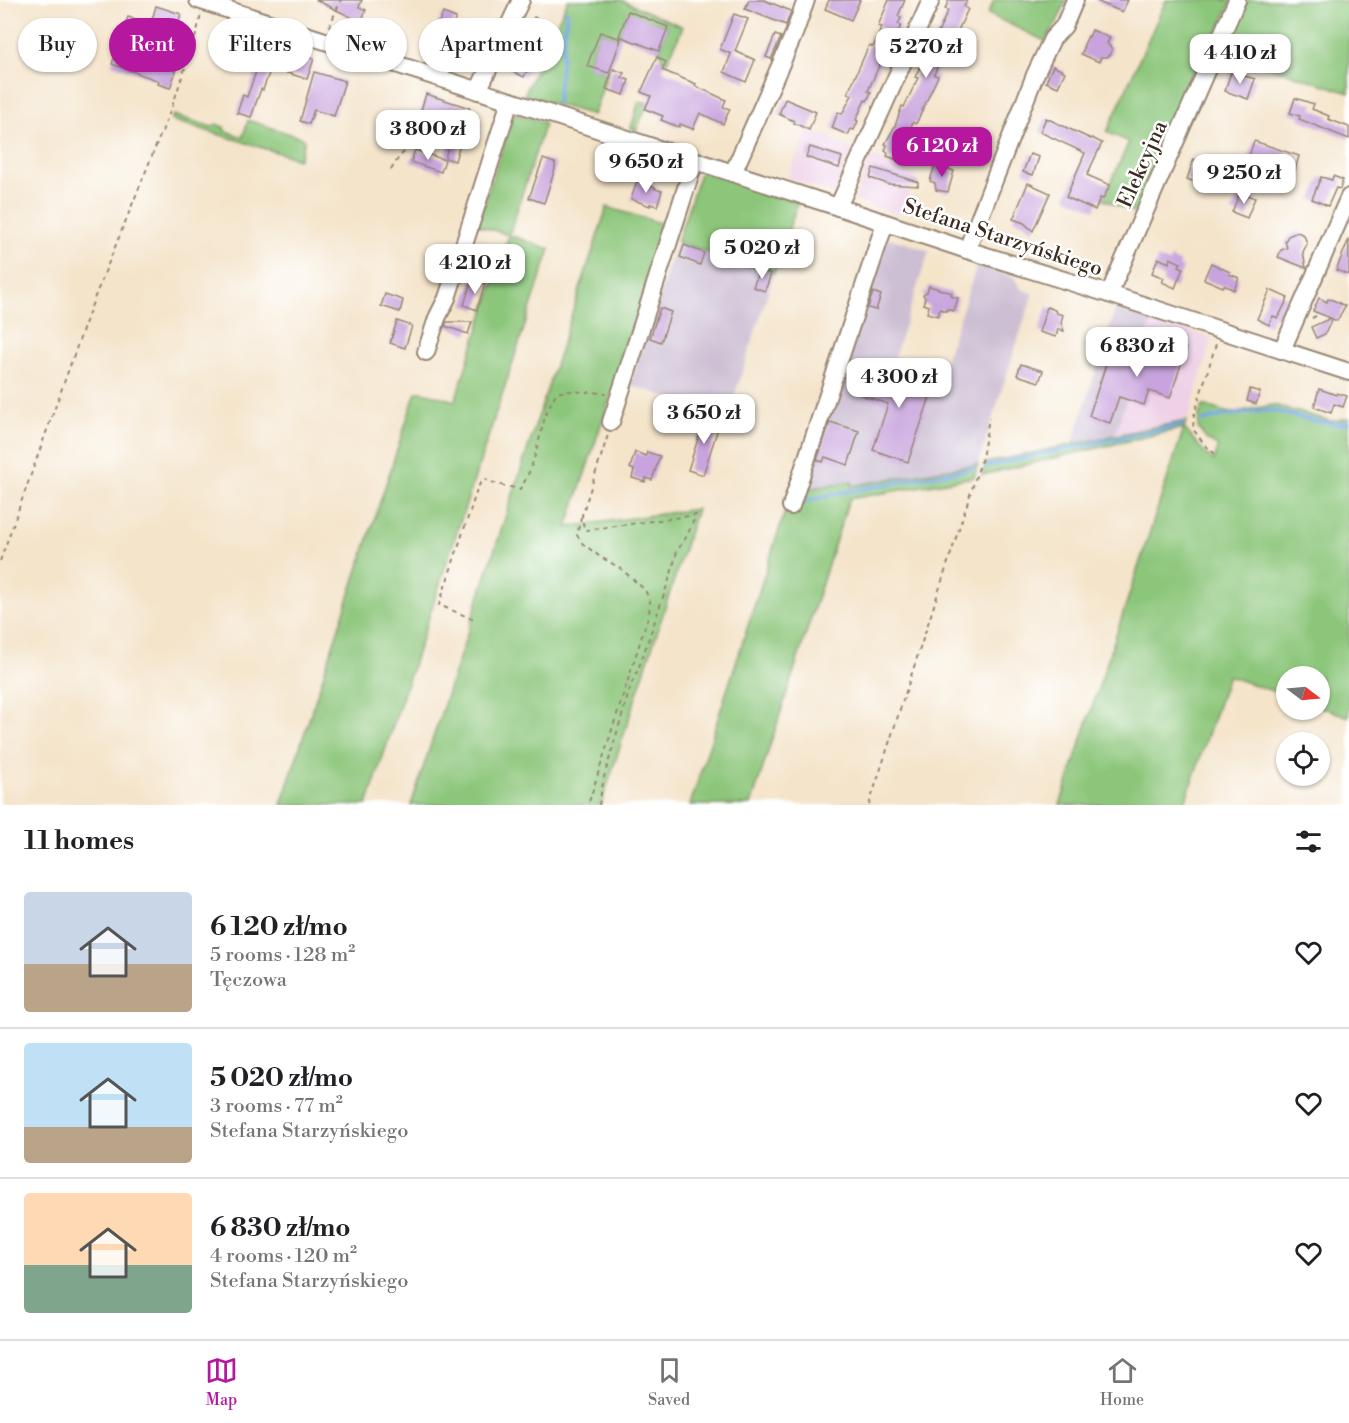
<!DOCTYPE html>
<meta charset="utf-8">
<style>
:root{--surface:#fff;--page:#f6f6f6;--text:#202124;--muted:#757577;--line:#e0e0e0;--accent:#b5179e}
body{margin:0;font-family:"Libre Bodoni",serif;background:var(--page);color:var(--text);height:100vh;display:flex;flex-direction:column;font-size:22px;white-space:nowrap}
*{box-sizing:border-box;margin:0}
p{font-size:20px;color:var(--muted)}
.icon{flex:none;width:33px;height:33px;fill:none;stroke:currentColor;stroke-width:2;stroke-linecap:round;stroke-linejoin:round}
.map{position:relative;height:805px;overflow:hidden}
.panel{display:flex;flex-direction:column;background:var(--surface);flex:1}
.panel>*{flex:none}
.hud{position:absolute;left:18px;top:18px;width:600px;height:54px;display:flex;gap:12px}
.needle{width:39px;rotate:106deg}
.buttons{position:absolute;left:1276px;top:666px;display:grid;gap:12px}
.buttons a{display:grid;place-items:center;width:54px;height:54px;border-radius:50%;background:var(--surface);box-shadow:0 2px 4px #0004;font-size:30px}
.price{position:absolute;translate:-50% -51px;padding:0 14px;border-radius:12px;background:#fff;color:#222;font-size:20px;line-height:39px;filter:drop-shadow(0 2px 3px #0008)}
.price::after{content:'';position:absolute;left:50%;top:36px;width:18px;height:14px;margin-left:-9px;background:inherit;clip-path:polygon(0 0,100% 0,50% 100%)}
.price.active{background:var(--accent);color:#fff}
ul{padding:0;list-style:none}
li{display:flex;align-items:center;gap:18px;height:150px;padding:0 24px}
li+li{border-top:2px solid var(--line)}
li span{display:grid;place-items:center;flex:none;width:168px;height:120px;border-radius:6px;color:#555}
li>.icon{margin-inline-start:auto}
span .icon{width:72px;height:72px;fill:#fffc;stroke-width:1}
li b{font-size:26px}
h2{display:flex;justify-content:space-between;align-items:center;height:72px;padding:0 24px;font-size:26px}
.tag{padding:0 21px;border-radius:27px;background:var(--surface);box-shadow:0 2px 4px #0004;font-size:21px;line-height:54px}
.tag.active{background:var(--accent);color:#fff}
.tab-bar{display:flex;justify-content:space-around;align-items:center;height:84px;border-top:2px solid var(--line);background:var(--surface);font-size:16px;color:var(--muted)}
.tab-bar a{display:grid;justify-items:center;gap:3px}
.tab-bar .active{color:var(--accent)}
.map>svg:first-child{display:block}
.built{fill:#eed0e7}
.industrial{fill:#ccbed3}
.green{fill:#8cc67a;stroke:#64784c;stroke-width:1.5}
.lines{fill:none;stroke-linecap:round;stroke-linejoin:round}
.stream{stroke:#6fa5dd;stroke-width:4}
.building{fill:#c8a3dd}
.minor-casing{stroke:#988774;stroke-width:20}
.path{stroke:#988774;stroke-width:2;stroke-dasharray:4.5 4.5;stroke-linecap:butt}
.minor{stroke:#fff;stroke-width:16}
.labels{text-anchor:middle;stroke-width:5;stroke-linejoin:round;paint-order:stroke}
.street-label{font-size:21px;fill:#3b2a1e;stroke:#fff}
</style>
<div class="map">
<svg width="1349" height="805" viewBox="0 0 1349 805">
<rect width="100%" height="100%" fill="#fff"/>
<filter id="ink" filterUnits="userSpaceOnUse"><feTurbulence type="fractalNoise" baseFrequency=".0167" numOctaves="2"/><feDisplacementMap in="SourceGraphic" scale="12" xChannelSelector="R" yChannelSelector="G"/><feConvolveMatrix kernelMatrix="1 2 1 2 8 2 1 2 1" color-interpolation-filters="sRGB"/></filter>
<filter id="wash" filterUnits="userSpaceOnUse"><feTurbulence type="fractalNoise" baseFrequency=".008" numOctaves="4" result="noise"/><feDisplacementMap in="SourceGraphic" scale="24" xChannelSelector="R" yChannelSelector="G"/><feGaussianBlur stdDeviation="1.35" result="paint"/><feColorMatrix in="noise" values="0 0 0 0 0 0 0 0 0 0 0 0 0 0 0 0 0 1.4 0 .05"/><feComposite in="paint" operator="in"/></filter>
<g filter="url(#wash)">
<rect width="100%" height="100%" fill="#f4e4ca"/>
<g class="built">
<path d="M809,129L855,149L834,194L787,178Z"/>
<path d="M872,156L916,176L899,215L853,200Z"/>
<path d="M1153,319L1212,338L1187,421L1115,434Z"/>
</g>
<g class="industrial">
<path d="M889,238L929,251L894,358L941,373L977,265L1014,277L1021,289L1033,293L978,464L851,486L852,482L801,490L882,245Z"/>
<path d="M677,242L774,273L728,416L630,385Z"/>
<path d="M1116,307L1153,319L1115,434L1072,446Z"/>
</g>
<g class="green">
<path d="M568,0H621L683,27L667,62L662,59L661,52L659,51L668,27L628,12L618,38L600,32L587,66L608,73L593,115L524,95Z"/>
<path d="M994,0H1067L1056,24L1045,41L988,14Z"/>
<path d="M1166,0H1232L1137,214L1103,199L1129,142L1107,132Z"/>
<path d="M1248,0H1339L1349,3V93L1224,52Z"/>
<path d="M639,101L648,103L636,131L631,128Z"/>
<path d="M514,113L545,123L509,235L550,249L367,805H281L416,392H423L455,401L509,235L477,225Z"/>
<path d="M173,115L212,127L216,124L224,127L225,131L243,137L248,120L305,139L299,159L171,120Z"/>
<path d="M701,170L798,202L774,273L677,242Z"/>
<path d="M607,207L663,224L645,279L647,287L567,527L697,509L601,805H411Z"/>
<path d="M1203,405L1225,412L1232,413L1273,405L1331,421L1349,418V717L1320,707V676H1287V696L1228,676L1184,805H1060L1184,428L982,475L986,463C1053,449 1120,433 1187,421L1184,428L1202,450L1214,461L1218,447L1206,439L1198,428L1199,415Z"/>
<path d="M978,464L974,477L849,499L751,805H690L785,511L798,491L852,481L851,486Z"/>
</g>
<g class="lines">
<g class="stream">
<path d="M557,102L567,11"/>
<path d="M1203,421L1221,416L1271,410L1315,421L1336,424L1349,422"/>
<path d="M986,466L1182,425"/>
<path d="M796,504L834,494L974,468"/>
</g>
</g>
<g id="blocks">
<g class="building">
<path d="M316,0H362L359,7L366,10L361,22Z"/>
<path d="M749,0H764L791,11L786,25L745,9Z"/>
<path d="M829,0H860L851,20L825,9Z"/>
<path d="M889,0H905L898,16L901,18L898,24L901,25L897,34L895,33L886,53L888,54L884,63L881,62L878,68L868,91L871,92L867,101L865,100L856,120L858,121L854,130L851,129L848,135L832,128L838,112L842,114L852,95L848,93L869,45L873,47L882,27L878,26Z"/>
<path d="M949,0H967L964,7L968,9L946,56L942,55L934,75L938,76L916,124L913,122L904,142L908,144L900,161L887,156L888,153L885,151L887,145L885,144L895,126L902,106L904,107L915,84L918,78L915,77L925,58L932,39L935,40L945,17L948,11L945,9Z"/>
<path d="M1094,0H1128L1122,12Z"/>
<path d="M156,6L181,14L176,31L151,23Z"/>
<path d="M628,11L668,27L659,51L619,36Z"/>
<path d="M443,13L456,18L452,27L467,33L460,52L448,47L449,44L432,37Z"/>
<path d="M734,14L748,19L735,51L755,60L746,82L724,72L731,54L720,49Z"/>
<path d="M128,17L139,20L127,55L161,67L166,59L173,40L183,44L174,71H176L170,88L158,84L159,81L112,64Z"/>
<path d="M534,17L549,24L524,77L509,70L516,55L519,56L530,33L527,32Z"/>
<path d="M1092,30L1110,38L1107,43L1112,49L1111,54L1107,57H1101L1099,62L1081,54L1084,48L1083,47L1088,36L1089,37Z"/>
<path d="M600,32L621,39L609,73L587,66Z"/>
<path d="M775,35L781,37L771,59L766,57Z"/>
<path d="M218,37L254,49L250,61L214,49Z"/>
<path d="M291,52L314,59L307,79L284,72Z"/>
<path d="M657,57L666,62L662,70L696,84L695,86L726,100L723,107L730,109L723,124L700,113L693,129L680,124L679,127L661,120L663,116L645,109L651,96L641,92Z"/>
<path d="M261,58L273,62L263,90L261,89L251,117L237,113L243,95L247,97Z"/>
<path d="M1053,66L1065,72L1058,87L1046,82Z"/>
<path d="M613,69L624,73L622,78L629,80L624,95L606,89Z"/>
<path d="M314,72L345,81L334,116L314,110L309,124L300,121Z"/>
<path d="M1231,72L1255,79L1248,99L1225,91Z"/>
<path d="M426,94L470,108L455,161L445,158L454,128L450,127L453,118L434,112L424,143L412,139Z"/>
<path d="M1295,98L1314,104L1312,109L1329,116L1328,119L1349,127V139L1299,119L1300,116L1290,113Z"/>
<path d="M785,99L816,112L809,130L794,123V121L779,114Z"/>
<path d="M1046,118L1091,139L1092,138L1102,143L1087,175L1110,185L1103,199L1100,198L1095,210L1066,197L1085,153L1040,132Z"/>
<path d="M1254,141L1299,156L1294,174L1258,162L1257,168L1246,165Z"/>
<path d="M810,147L842,157L839,168L806,157Z"/>
<path d="M415,150L445,160L441,172L411,162Z"/>
<path d="M1030,154L1039,157L1033,175L1023,172Z"/>
<path d="M543,159L555,163V169L544,203L529,198Z"/>
<path d="M1194,159L1216,167L1209,185L1198,181L1197,183L1187,179Z"/>
<path d="M935,165L954,171L948,192L936,190L935,183L930,181Z"/>
<path d="M873,168L918,182V186L888,184L870,178Z"/>
<path d="M1333,176L1343,180L1340,189L1336,188L1328,206L1312,199L1321,177L1332,180Z"/>
<path d="M637,181L656,188L655,189L662,191L657,206L650,204V206L631,199Z"/>
<path d="M1028,183L1050,193L1033,231L1024,223L1013,219Z"/>
<path d="M1240,192L1255,198L1247,218L1232,212Z"/>
<path d="M1297,232L1304,235L1307,244L1303,252L1306,268L1278,257L1281,250L1287,248L1285,241L1288,236Z"/>
<path d="M1349,239V275L1336,270Z"/>
<path d="M684,245L704,253L700,265L680,257Z"/>
<path d="M1158,258L1169,263L1170,258L1181,263L1179,266L1183,268L1175,288L1162,282L1164,278L1152,273Z"/>
<path d="M1211,263L1230,272L1229,274L1239,278L1234,290L1224,285L1223,287L1204,279Z"/>
<path d="M759,270L771,274L765,291L753,287Z"/>
<path d="M472,280L485,284L477,310L464,305Z"/>
<path d="M929,286L952,293L951,296L958,298L954,311L947,309L946,311L940,309L938,316L927,313L929,306L923,304L925,298L923,294L927,292Z"/>
<path d="M1270,290L1288,298L1278,318L1273,316L1269,325L1257,319Z"/>
<path d="M873,292L881,295L876,310L868,308Z"/>
<path d="M385,294L403,300L400,312L381,306Z"/>
<path d="M1319,298L1327,302L1328,299L1333,300L1345,306L1337,321L1332,319L1325,334L1316,338L1311,327L1331,318L1313,311Z"/>
<path d="M1047,307L1055,310L1056,313L1063,315L1061,322L1064,331L1058,329L1056,337L1039,332Z"/>
<path d="M660,308L671,312L661,342L650,338Z"/>
<path d="M397,321L412,326L405,348L390,343Z"/>
<path d="M447,322H472L468,334L445,326Z"/>
<path d="M1153,340L1186,349L1170,398L1149,391L1144,405L1119,397L1110,423L1089,416L1111,349L1146,361Z"/>
<path d="M1021,364L1043,371L1039,382L1017,375Z"/>
<path d="M901,367L936,379L908,462L873,450L888,404L861,395L868,370L897,379Z"/>
<path d="M1250,389L1260,392L1256,404L1247,401Z"/>
<path d="M1319,389L1337,395V393L1347,396L1343,407L1334,404L1331,413L1314,407Z"/>
<path d="M701,416L720,422L703,475L688,470L702,426L699,424Z"/>
<path d="M830,422L859,431L848,465L825,457L823,462L817,460Z"/>
<path d="M635,452L646,456L647,452L660,456L652,480L646,478L645,482L632,478L634,470L630,468Z"/>
</g>
</g>
</g>
<g filter="url(#ink)">
<use href="#blocks" fill-opacity="0" stroke="#988774" stroke-width="1.5"/>
<g class="lines">
<g class="minor-casing">
<g id="minor">
<path d="M198,0L838,207L967,250L1109,294L1349,372"/>
<path d="M478,91L521,0"/>
<path d="M733,173L794,34L806,0"/>
<path d="M838,207L931,0"/>
<path d="M967,250L1035,75L1052,39L1064,26L1075,0"/>
<path d="M1109,294L1237,0"/>
<path d="M1282,350L1349,197"/>
<path d="M426,352L437,318L447,298L510,101"/>
<path d="M611,422L695,160"/>
<path d="M791,506L885,223"/>
</g>
</g>
<g class="path">
<path d="M329,27L341,0"/>
<path d="M391,170C398,158 403,149 417,146"/>
<path d="M1312,318L1320,314"/>
<path d="M1215,454L1204,444L1193,429L1194,415L1216,344"/>
<path d="M581,517L577,535L582,543L599,556L620,568L645,590L650,601L649,614L588,805"/>
<path d="M0,561L94,299L173,104L196,35L201,15"/>
<path d="M473,619L439,605L478,487L483,479L500,485L520,489C535,467 538,440 546,414C548,407 553,400 556,393L567,391L606,393"/>
<path d="M599,805L604,777L631,685L639,667L671,574L677,551L687,536L696,515L586,530L584,529L582,515L608,435"/>
<path d="M869,805L982,458L989,418"/>
</g>
<use href="#minor" class="minor"/>
</g>
</g>
<g class="labels">
<g class="street-label">
<text transform="translate(1142 164) rotate(-66)" y="7">Elekcyjna</text>
<text transform="translate(1003 237) rotate(18)" y="7">Stefana Starzyńskiego</text>
</g>
</g>
</svg>
<div class="buttons">
<a><svg class="needle" viewBox="-14 -14 28 28"><path d="M0-13l5 13h-10z" fill="#e53935"/><path d="M0 13l5-13h-10z" fill="#757577"/></svg></a>
<a><svg class="icon" aria-label="locate" viewBox="0 0 24 24"><circle cx="12" cy="12" r="6"/><path d="M12 2v4M12 18v4M2 12h4M18 12h4"/></svg></a>
</div>
<b class="price" style="left:926px;top:79px">5 270 zł</b>
<b class="price" style="left:1240px;top:85px">4 410 zł</b>
<b class="price" style="left:428px;top:161px">3 800 zł</b>
<b class="price active" style="left:942px;top:178px">6 120 zł</b>
<b class="price" style="left:646px;top:194px">9 650 zł</b>
<b class="price" style="left:1244px;top:205px">9 250 zł</b>
<b class="price" style="left:762px;top:280px">5 020 zł</b>
<b class="price" style="left:475px;top:295px">4 210 zł</b>
<b class="price" style="left:1137px;top:378px">6 830 zł</b>
<b class="price" style="left:899px;top:409px">4 300 zł</b>
<b class="price" style="left:704px;top:445px">3 650 zł</b>
<div class="hud">
<a class="tag">Buy</a>
<a class="tag active">Rent</a>
<a class="tag">Filters</a>
<a class="tag">New</a>
<a class="tag">Apartment</a>
</div>
</div>
<section class="panel">
<h2>11 homes<svg class="icon" aria-label="filters" viewBox="0 0 24 24"><path d="M4 7h16M4 17h16"/><circle cx="9" cy="7" r="2"/><circle cx="15" cy="17" r="2"/></svg></h2>
<ul>
<li><span style="background:linear-gradient(#c9d6e8 60%,#b9a48a 0)"><svg class="icon" aria-label="home" viewBox="0 0 24 24"><path d="M3 11l9-7 9 7M6 9v11h12V9"/></svg></span><div><b>6 120 zł/mo</b><p>5 rooms · 128 m²</p><p>Tęczowa</p></div><svg class="icon" aria-label="heart" viewBox="0 0 24 24"><path d="M12 20l-8-8c-3-5 5-10 8-4 3-6 11-1 8 4z"/></svg></li>
<li><span style="background:linear-gradient(#bfe0f5 70%,#b9a48a 0)"><svg class="icon" aria-label="home" viewBox="0 0 24 24"><path d="M3 11l9-7 9 7M6 9v11h12V9"/></svg></span><div><b>5 020 zł/mo</b><p>3 rooms · 77 m²</p><p>Stefana Starzyńskiego</p></div><svg class="icon" aria-label="heart" viewBox="0 0 24 24"><path d="M12 20l-8-8c-3-5 5-10 8-4 3-6 11-1 8 4z"/></svg></li>
<li><span style="background:linear-gradient(#ffd9b3 60%,#7fa58c 0)"><svg class="icon" aria-label="home" viewBox="0 0 24 24"><path d="M3 11l9-7 9 7M6 9v11h12V9"/></svg></span><div><b>6 830 zł/mo</b><p>4 rooms · 120 m²</p><p>Stefana Starzyńskiego</p></div><svg class="icon" aria-label="heart" viewBox="0 0 24 24"><path d="M12 20l-8-8c-3-5 5-10 8-4 3-6 11-1 8 4z"/></svg></li>
</ul>
</section>
<nav class="tab-bar">
<a class="active"><svg class="icon" aria-label="map" viewBox="0 0 24 24"><path d="M3 6l6-2 6 2 6-2v14l-6 2-6-2-6 2zM9 4v14M15 6v14"/></svg>Map</a>
<a><svg class="icon" aria-label="saved" viewBox="0 0 24 24"><path d="M7 4h10v16l-5-4-5 4z"/></svg>Saved</a>
<a><svg class="icon" aria-label="home" viewBox="0 0 24 24"><path d="M3 11l9-7 9 7M6 9v11h12V9"/></svg>Home</a>
</nav>
